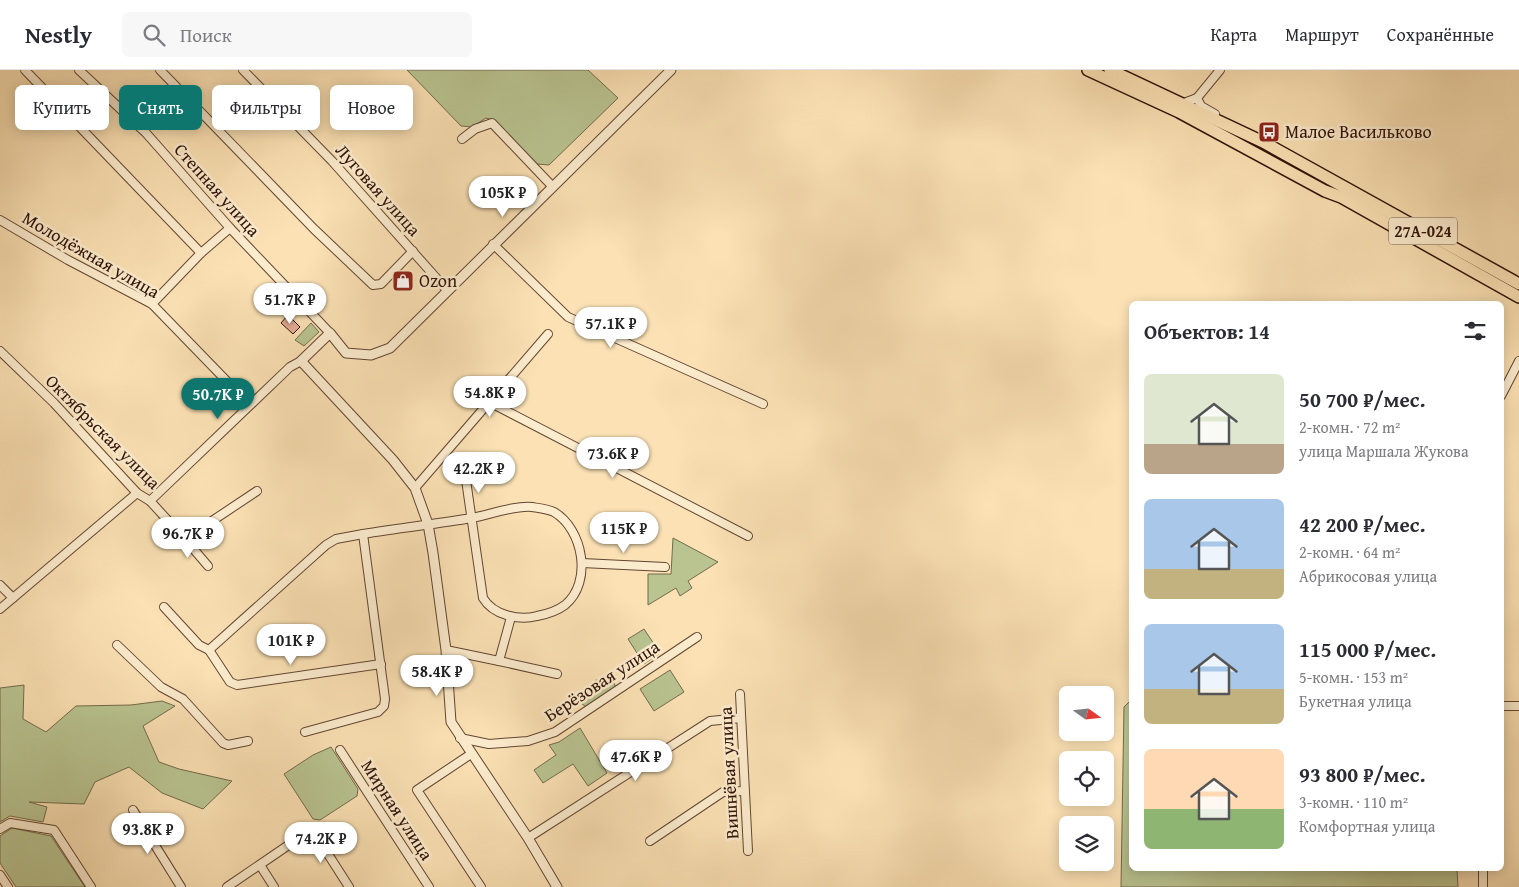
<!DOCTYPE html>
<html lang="ru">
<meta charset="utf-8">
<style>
:root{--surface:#fff;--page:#f7f7f7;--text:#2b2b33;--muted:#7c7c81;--line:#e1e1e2;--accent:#0f766e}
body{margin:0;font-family:"Gentium Book Plus",serif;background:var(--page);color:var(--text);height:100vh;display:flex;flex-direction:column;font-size:19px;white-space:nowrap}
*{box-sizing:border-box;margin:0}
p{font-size:16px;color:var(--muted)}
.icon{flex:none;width:28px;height:28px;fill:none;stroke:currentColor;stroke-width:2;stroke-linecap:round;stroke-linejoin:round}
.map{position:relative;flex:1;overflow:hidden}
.side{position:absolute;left:1129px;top:231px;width:375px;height:570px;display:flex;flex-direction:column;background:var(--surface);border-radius:8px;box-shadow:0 2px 12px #0003}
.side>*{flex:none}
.top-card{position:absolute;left:15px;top:15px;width:475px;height:45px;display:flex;gap:10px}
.needle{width:32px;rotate:105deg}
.fabs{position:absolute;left:1059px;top:616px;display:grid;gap:10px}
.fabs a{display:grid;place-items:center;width:55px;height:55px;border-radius:8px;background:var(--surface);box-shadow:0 2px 12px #0003;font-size:25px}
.price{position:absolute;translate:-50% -42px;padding:0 11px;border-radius:18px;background:#fff;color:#222;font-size:16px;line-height:32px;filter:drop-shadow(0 1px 2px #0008)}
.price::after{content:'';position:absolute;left:50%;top:30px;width:15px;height:11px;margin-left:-8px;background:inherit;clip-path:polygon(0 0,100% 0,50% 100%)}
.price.selected{background:var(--accent);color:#fff}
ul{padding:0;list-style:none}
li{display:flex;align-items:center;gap:15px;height:125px;padding:0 15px}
li span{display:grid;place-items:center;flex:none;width:140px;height:100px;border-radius:8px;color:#555}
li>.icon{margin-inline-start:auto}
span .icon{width:60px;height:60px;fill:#fffc;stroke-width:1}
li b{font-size:21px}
h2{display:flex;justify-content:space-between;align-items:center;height:60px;padding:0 15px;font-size:21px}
.chip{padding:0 18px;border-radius:8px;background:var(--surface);box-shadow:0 2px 12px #0003;font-size:18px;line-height:45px}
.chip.selected{background:var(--accent);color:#fff}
header{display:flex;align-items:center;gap:30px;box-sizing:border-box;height:70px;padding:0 25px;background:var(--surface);border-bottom:1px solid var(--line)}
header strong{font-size:24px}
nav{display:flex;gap:28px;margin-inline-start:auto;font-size:18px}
.search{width:350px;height:45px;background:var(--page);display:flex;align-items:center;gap:12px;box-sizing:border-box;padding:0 18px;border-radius:8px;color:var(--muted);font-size:19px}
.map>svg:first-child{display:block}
.green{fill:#b9c491;stroke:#746b4c}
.building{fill:#e8ae95;stroke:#2f1207}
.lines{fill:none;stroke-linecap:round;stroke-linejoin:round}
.minor-casing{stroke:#624632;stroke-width:10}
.tertiary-casing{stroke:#624632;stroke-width:11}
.primary-casing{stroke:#2f1207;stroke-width:14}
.minor{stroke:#fcecce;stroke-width:8}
.tertiary{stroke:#fcecce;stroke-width:9}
.primary{stroke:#fbe1b4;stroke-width:11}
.labels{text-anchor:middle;stroke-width:5;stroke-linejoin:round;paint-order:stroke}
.shield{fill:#fcecce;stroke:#6c5343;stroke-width:1}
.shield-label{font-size:16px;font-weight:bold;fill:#2f1207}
.poi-label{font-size:18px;fill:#2f1207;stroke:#fcecce;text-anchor:start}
.street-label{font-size:18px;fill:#2f1207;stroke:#fcecce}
</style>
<header>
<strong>Nestly</strong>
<div class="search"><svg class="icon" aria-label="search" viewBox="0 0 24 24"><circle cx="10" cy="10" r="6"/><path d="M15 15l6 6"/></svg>Поиск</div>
<nav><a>Карта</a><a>Маршрут</a><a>Сохранённые</a></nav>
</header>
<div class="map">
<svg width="1519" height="817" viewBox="0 0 1519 817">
<rect width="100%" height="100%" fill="#fbe1b4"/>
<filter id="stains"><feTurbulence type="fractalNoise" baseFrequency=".004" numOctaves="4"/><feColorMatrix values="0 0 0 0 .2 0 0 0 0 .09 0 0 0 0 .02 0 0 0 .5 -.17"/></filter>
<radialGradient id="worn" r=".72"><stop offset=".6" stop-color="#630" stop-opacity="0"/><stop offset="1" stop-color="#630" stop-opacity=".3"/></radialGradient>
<g class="green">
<path d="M407,0H588L618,28L549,95L537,94L496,51L486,48L472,57L461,56Z"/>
<path d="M311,253L319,262L304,276L295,270Z"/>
<path d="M673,468L718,492L688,511L692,518L680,526L676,518L648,535V504H671Z"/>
<path d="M644,559L660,583L644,594L628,569Z"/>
<path d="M670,600L684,622L654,641L640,619Z"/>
<path d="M596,610L614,613L616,618L586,637L581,633L592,619Z"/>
<path d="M24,615L23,649L46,662L76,636L131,635L162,631L175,636L143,656L159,692L179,699L232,711L203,739L162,723L129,697L95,712L84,734L29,732L47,737L43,752L10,746L0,752V618Z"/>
<path d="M1131,630V799H1457L1458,817H1121L1124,637Z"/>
<path d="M580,658L607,703L588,716L573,694L543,713L534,700L556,685L549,675L559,672Z"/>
<path d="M331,677L358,719L357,726L320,750L313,749L284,704L313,685Z"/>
<path d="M12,758L51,766L85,817H16L0,793V766Z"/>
</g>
<path class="building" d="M288,245L300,257L293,264L281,253Z"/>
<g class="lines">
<g class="minor-casing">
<g id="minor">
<path d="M25,0L201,183"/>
<path d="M79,0L146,63L230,158L330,263"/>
<path d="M160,0L314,159L373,215L381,214L413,181"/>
<path d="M243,0L332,91L447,220"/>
<path d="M1197,28L1201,36L1215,44"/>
<path d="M1184,33L1197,28L1220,0"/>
<path d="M462,69L475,59L492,53L552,116"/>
<path d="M0,150L68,190L152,234L250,335"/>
<path d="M493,174L568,247L763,334"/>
<path d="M152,234L201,183L230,158"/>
<path d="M0,281L54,333L137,423L150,431L185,469L257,421"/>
<path d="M1501,326L1519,291"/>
<path d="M489,332L748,466"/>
<path d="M415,418L548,264"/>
<path d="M150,431L290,297L301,291"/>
<path d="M185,469L208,496"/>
<path d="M582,493L665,497"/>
<path d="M0,515L13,528"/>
<path d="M164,537L199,575L209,580L326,475L336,469L363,464"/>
<path d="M0,539L137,423"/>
<path d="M117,575L161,617L183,629L223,673L228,675L248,671"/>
<path d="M209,580L230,612L237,615L381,594"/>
<path d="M446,580L499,591L511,547"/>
<path d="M499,591L557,604"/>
<path d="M740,624L748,781"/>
<path d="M1501,636H1519"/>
<path d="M305,662L378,642L384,636L385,629L363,464C399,458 436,454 472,448C488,445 516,435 532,437C538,438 548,439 554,442C583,459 593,512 565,535C557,541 548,544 537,546C519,551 493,545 483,528L465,403"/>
<path d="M460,668L489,674L528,671L555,662L697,567"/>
<path d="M340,680L429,817"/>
<path d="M471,684L417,720L481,817"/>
<path d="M133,740L181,817"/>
<path d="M0,759L10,753L54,760L91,817"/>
<path d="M528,768L710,651L741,648"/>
<path d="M650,771L723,722L743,721"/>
<path d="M260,795L274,817"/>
<path d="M0,805L8,817"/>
<path d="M227,817L312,759L349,817"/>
<path d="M1483,817V799"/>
</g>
</g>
<g class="tertiary-casing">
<path id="tertiary" d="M557,817L528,768L451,652L446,580L433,483L428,454L415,418L393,390L301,291L330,263L346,283L371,285L390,278L671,0"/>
</g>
<g class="primary-casing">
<g id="primary">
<path d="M1088,0L1179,42L1325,121L1341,127L1519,227"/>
<path d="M1110,0L1263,72L1519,214"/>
</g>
</g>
<use href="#minor" class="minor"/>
<use href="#tertiary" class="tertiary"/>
<use href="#primary" class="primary"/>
</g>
<defs>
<g id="bus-square" transform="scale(1.125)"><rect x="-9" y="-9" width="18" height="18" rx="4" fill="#8f2418" stroke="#fcecce"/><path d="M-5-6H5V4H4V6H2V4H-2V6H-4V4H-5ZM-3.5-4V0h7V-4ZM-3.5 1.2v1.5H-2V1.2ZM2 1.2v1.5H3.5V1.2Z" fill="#fff"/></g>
<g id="shop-square" transform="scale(1.125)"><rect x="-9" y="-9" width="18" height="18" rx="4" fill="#8f2418" stroke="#fcecce"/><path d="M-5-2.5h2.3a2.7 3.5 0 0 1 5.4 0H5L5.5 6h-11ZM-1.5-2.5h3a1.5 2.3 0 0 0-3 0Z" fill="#fff"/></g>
</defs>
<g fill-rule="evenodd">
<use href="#bus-square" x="1269" y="62"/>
<use href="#shop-square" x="403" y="211"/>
</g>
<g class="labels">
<rect class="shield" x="1389" y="147.5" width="68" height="27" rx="4"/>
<g class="shield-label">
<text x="1423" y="167">27А-024</text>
</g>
<g class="poi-label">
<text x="1285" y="68">Малое Васильково</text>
<text x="419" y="217">Ozon</text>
</g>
<g class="street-label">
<text transform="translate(217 120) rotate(48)" y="6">Степная улица</text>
<text transform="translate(378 120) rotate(48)" y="6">Луговая улица</text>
<text transform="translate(91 185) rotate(30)" y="6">Молодёжная улица</text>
<text transform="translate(103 362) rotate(45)" y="6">Октябрьская улица</text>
<text transform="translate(602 611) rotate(-33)" y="6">Берёзовая улица</text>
<text transform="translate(729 703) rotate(-93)" y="6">Вишнёвая улица</text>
<text transform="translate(397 740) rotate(57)" y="6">Мирная улица</text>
</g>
</g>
<rect width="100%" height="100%" filter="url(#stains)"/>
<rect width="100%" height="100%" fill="url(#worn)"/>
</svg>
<div class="fabs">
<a><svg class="needle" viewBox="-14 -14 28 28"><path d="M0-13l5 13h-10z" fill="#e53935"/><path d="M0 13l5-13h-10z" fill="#7c7c81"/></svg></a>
<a><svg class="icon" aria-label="locate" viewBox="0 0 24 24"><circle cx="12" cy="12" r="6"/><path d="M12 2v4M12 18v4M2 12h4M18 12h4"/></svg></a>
<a><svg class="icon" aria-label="layers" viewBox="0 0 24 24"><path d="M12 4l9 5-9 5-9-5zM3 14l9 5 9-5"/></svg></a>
</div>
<b class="price" style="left:503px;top:148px">105K ₽</b>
<b class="price" style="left:290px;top:255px">51.7K ₽</b>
<b class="price" style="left:611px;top:279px">57.1K ₽</b>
<b class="price" style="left:490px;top:348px">54.8K ₽</b>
<b class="price selected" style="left:218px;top:350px">50.7K ₽</b>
<b class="price" style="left:613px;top:409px">73.6K ₽</b>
<b class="price" style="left:479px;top:424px">42.2K ₽</b>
<b class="price" style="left:624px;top:484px">115K ₽</b>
<b class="price" style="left:188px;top:489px">96.7K ₽</b>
<b class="price" style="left:291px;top:596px">101K ₽</b>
<b class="price" style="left:437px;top:627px">58.4K ₽</b>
<b class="price" style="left:636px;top:712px">47.6K ₽</b>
<b class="price" style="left:148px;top:785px">93.8K ₽</b>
<b class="price" style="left:321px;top:794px">74.2K ₽</b>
<div class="top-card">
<a class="chip">Купить</a>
<a class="chip selected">Снять</a>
<a class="chip">Фильтры</a>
<a class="chip">Новое</a>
</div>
<section class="side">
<h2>Объектов: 14<svg class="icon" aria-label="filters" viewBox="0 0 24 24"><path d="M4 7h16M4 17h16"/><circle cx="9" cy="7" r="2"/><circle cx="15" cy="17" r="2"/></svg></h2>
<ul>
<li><span style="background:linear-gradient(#dfe7d0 70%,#b9a48a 0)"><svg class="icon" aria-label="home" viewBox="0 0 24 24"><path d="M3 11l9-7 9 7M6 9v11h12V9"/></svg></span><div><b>50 700 ₽/мес.</b><p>2-комн. · 72 m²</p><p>улица Маршала Жукова</p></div></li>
<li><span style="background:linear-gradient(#a9c7e8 70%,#c2b280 0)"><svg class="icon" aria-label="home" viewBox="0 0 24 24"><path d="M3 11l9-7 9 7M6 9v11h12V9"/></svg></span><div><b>42 200 ₽/мес.</b><p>2-комн. · 64 m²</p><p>Абрикосовая улица</p></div></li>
<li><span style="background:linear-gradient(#a9c7e8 65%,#c2b280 0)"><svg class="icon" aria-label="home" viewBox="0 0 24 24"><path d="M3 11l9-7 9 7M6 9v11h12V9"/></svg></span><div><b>115 000 ₽/мес.</b><p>5-комн. · 153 m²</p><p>Букетная улица</p></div></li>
<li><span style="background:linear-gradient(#ffd9b3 60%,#8fb573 0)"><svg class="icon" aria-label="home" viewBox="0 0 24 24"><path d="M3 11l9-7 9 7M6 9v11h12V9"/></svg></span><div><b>93 800 ₽/мес.</b><p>3-комн. · 110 m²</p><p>Комфортная улица</p></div></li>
</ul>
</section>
</div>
